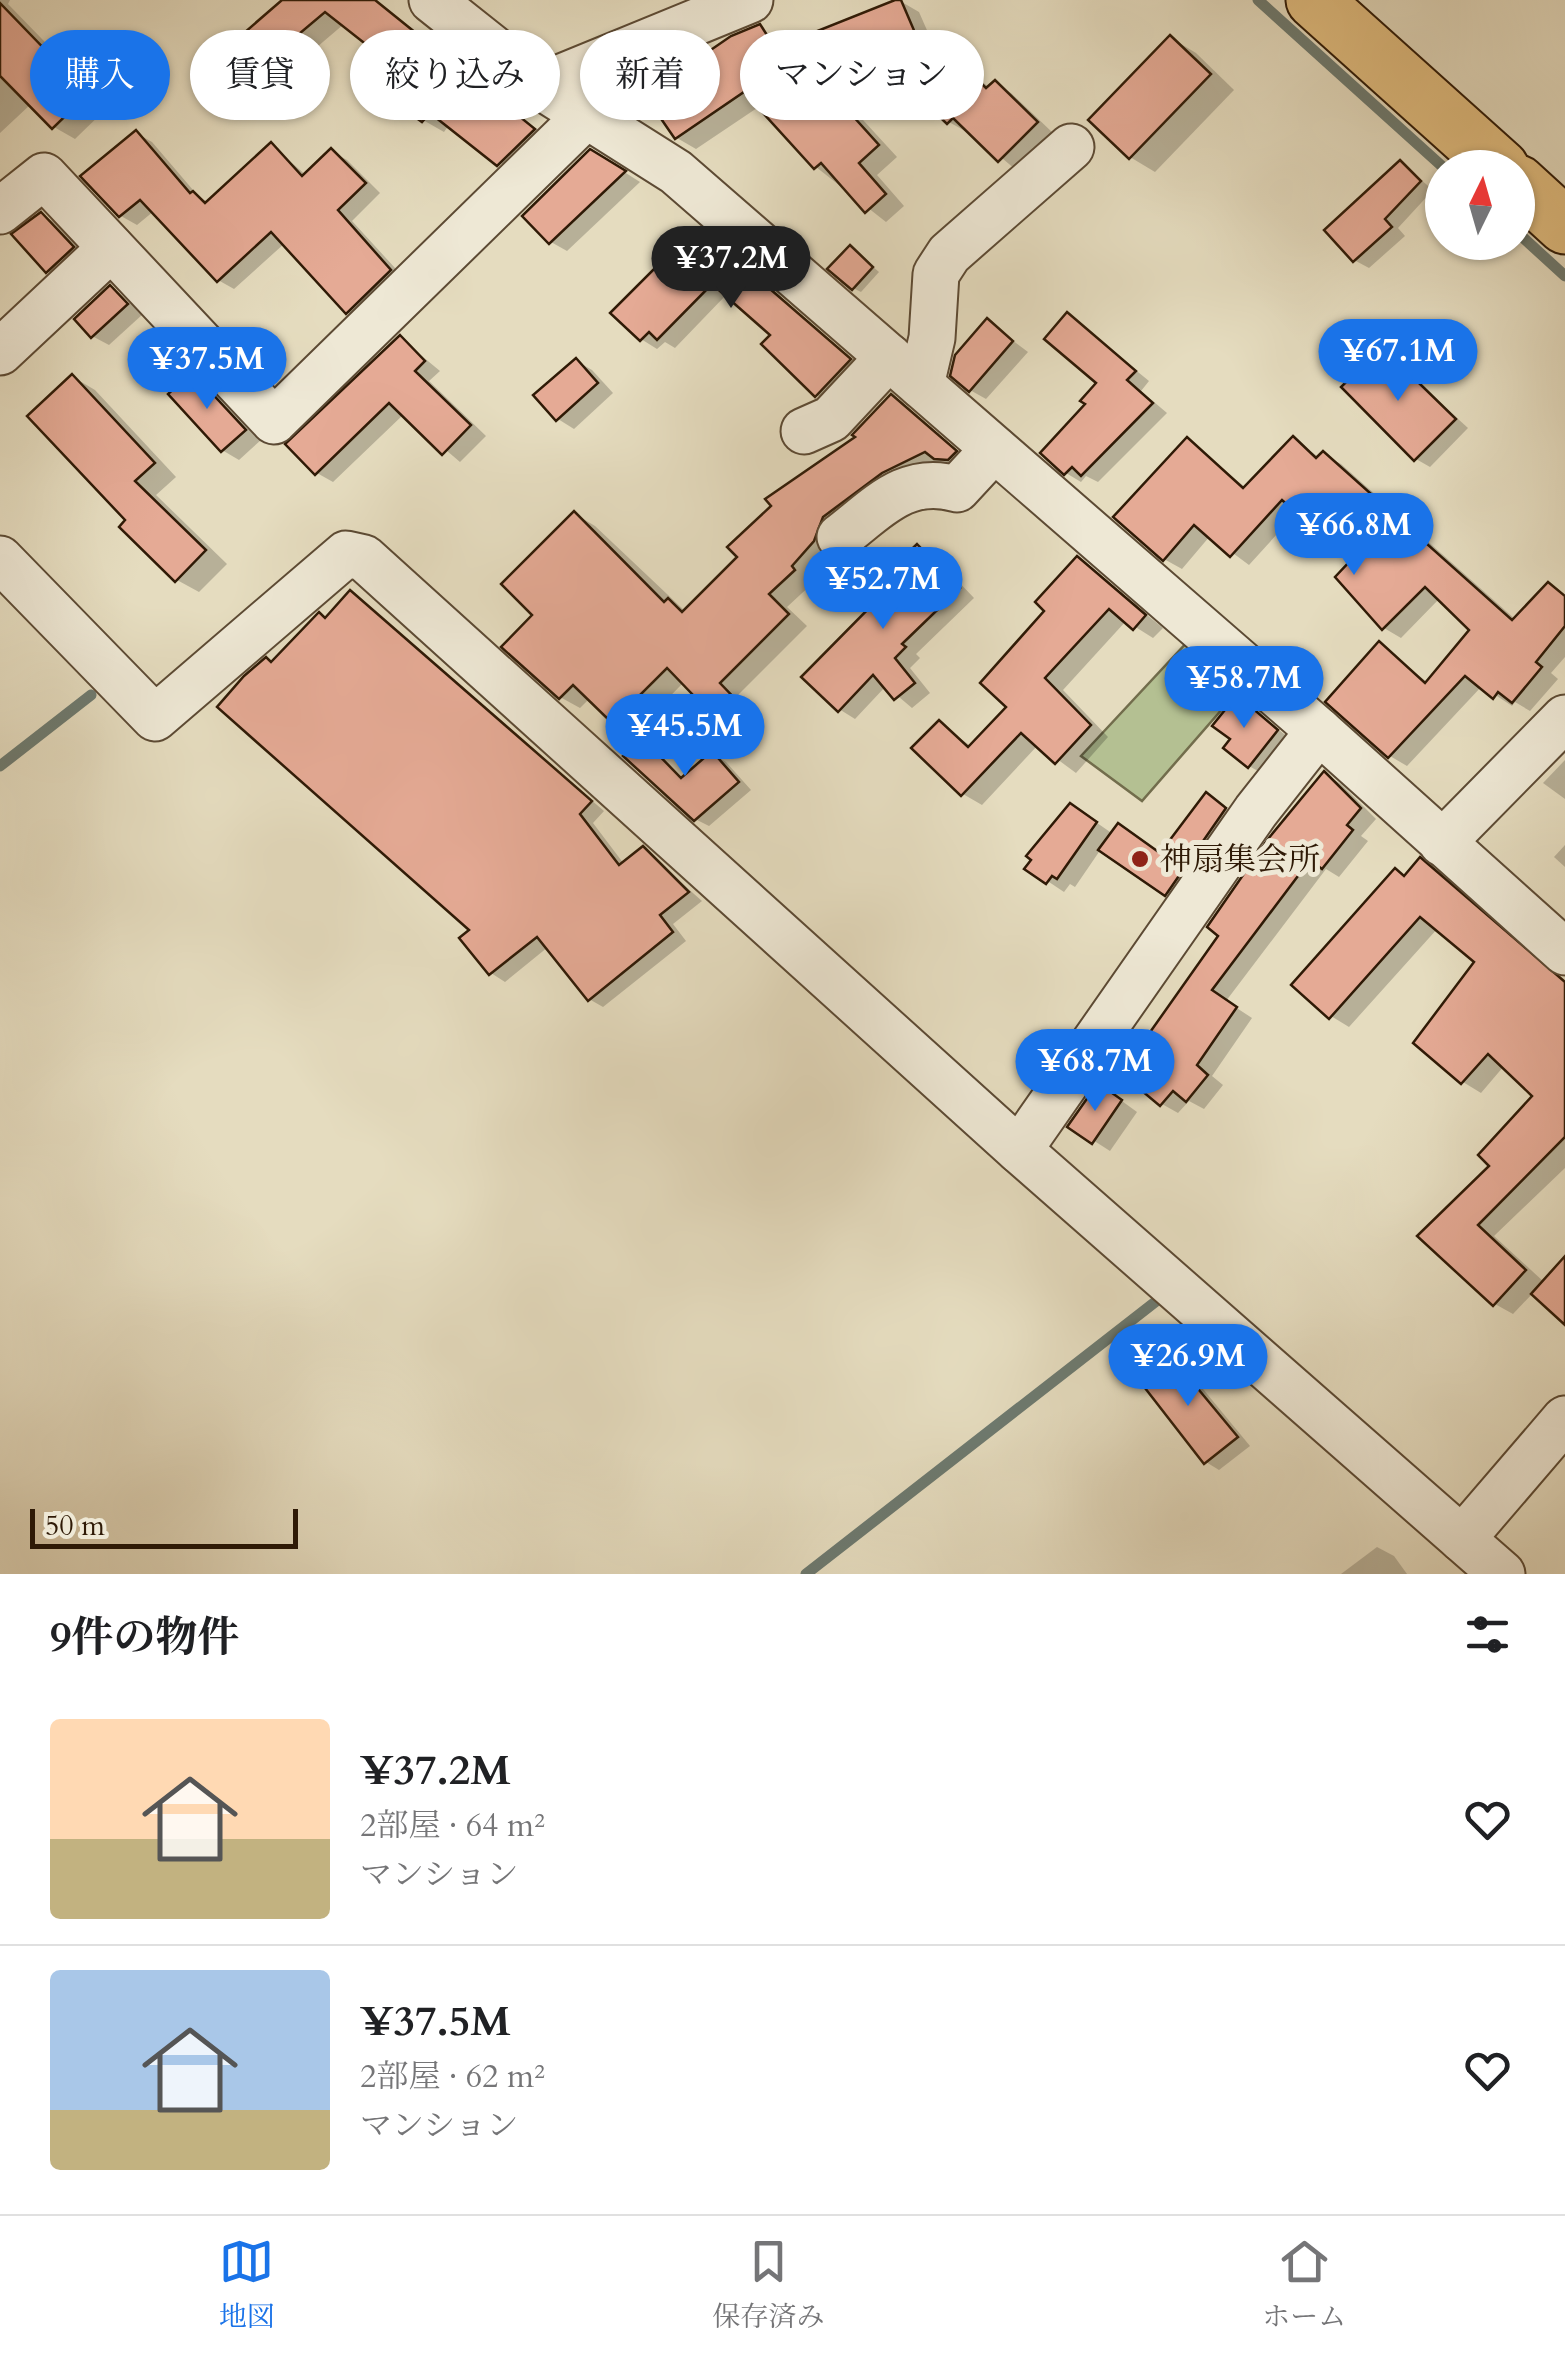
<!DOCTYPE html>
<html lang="ja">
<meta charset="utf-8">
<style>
:root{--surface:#fff;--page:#f2f2f2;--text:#202124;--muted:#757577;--line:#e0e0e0;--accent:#1a73e8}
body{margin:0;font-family:Cardo,"Noto Serif JP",serif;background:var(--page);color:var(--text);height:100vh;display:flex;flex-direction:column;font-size:38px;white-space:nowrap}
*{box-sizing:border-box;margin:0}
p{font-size:32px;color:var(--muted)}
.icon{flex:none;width:55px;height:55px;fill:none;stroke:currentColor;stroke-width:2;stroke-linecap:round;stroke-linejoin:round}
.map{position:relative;height:1574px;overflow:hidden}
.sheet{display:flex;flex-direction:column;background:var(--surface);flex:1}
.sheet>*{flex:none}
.hud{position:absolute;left:30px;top:30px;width:1000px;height:90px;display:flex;gap:20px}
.needle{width:65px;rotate:5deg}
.controls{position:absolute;left:1425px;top:150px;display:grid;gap:20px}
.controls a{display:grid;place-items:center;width:110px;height:110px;border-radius:50%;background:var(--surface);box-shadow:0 2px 8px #0004;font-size:50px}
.scale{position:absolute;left:30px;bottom:25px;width:268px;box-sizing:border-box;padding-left:10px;border:5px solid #2f1a06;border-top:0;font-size:28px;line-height:35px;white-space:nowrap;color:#2f1a06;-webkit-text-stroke:8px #eee8d5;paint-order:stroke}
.price{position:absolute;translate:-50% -85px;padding:0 22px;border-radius:35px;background:var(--accent);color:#fff;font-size:32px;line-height:65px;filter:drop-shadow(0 2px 5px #0008)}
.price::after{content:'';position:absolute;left:50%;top:60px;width:30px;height:22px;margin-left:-15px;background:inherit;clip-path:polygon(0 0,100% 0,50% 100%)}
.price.selected{background:#222;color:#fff}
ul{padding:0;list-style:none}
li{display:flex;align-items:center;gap:30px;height:250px;padding:0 50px}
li+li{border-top:2px solid var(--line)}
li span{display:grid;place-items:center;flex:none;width:280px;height:200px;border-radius:10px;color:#555}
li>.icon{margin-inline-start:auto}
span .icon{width:120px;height:120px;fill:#fffc;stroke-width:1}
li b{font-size:42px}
h2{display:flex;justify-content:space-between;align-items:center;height:120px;padding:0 50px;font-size:42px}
.pill{padding:0 35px;border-radius:45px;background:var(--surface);box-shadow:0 2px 8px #0004;font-size:35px;line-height:90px}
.pill.selected{background:var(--accent);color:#fff}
.tabs{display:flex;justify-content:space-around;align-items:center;height:140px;border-top:2px solid var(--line);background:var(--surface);font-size:28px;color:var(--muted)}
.tabs a{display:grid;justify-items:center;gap:5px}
.tabs .selected{color:var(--accent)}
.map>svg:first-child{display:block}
.green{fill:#b4c092;stroke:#726d4c;stroke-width:2.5}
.shadow{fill:#0003}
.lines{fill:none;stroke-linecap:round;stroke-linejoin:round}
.stream{stroke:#6d7a70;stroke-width:11}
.building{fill:#e5aa95;stroke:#2f1a06;stroke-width:2.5}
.minor-casing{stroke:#5c4a34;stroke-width:49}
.major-casing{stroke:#2f1a06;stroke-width:59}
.minor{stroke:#eee8d5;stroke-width:45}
.major{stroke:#e2be80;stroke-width:55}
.poi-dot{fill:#8f2418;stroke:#eee8d5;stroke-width:4}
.labels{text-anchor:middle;stroke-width:10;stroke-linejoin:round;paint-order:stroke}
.poi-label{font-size:32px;fill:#2f1a06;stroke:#eee8d5;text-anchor:start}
</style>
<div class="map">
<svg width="1565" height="1574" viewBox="0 0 1565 1574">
<rect width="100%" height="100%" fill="#e5dcbf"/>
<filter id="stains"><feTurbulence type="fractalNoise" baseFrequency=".002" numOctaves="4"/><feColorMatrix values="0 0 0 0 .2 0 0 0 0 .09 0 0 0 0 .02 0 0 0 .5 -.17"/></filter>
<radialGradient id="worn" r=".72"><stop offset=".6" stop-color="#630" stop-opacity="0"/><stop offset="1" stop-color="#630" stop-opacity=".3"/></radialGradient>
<path class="green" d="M1191,638L1244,684L1142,801L1081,756Z"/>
<g class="shadow">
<path d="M0,0H10L8,4L108,107L75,139L54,127L31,104L0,133Z"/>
<path d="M282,0H377L553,142L519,176L449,125L444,132L423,120L386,57L344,24L283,76L262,64Z"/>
<path d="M900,1L919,12L937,53L841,96L897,157L877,175L904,206L886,222L816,167L760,106L696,149L677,138L679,60L690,67L759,27L785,47Z"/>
<path d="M1171,38L1196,53L1234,90L1155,172L1130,157Z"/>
<path d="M952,59L990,88L995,83L1011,93L1053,133L1016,170L968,129L965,131L949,122Z"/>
<path d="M136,133L152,142L199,197L209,203L271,145L307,176L331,151L347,160L380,193L352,221L406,280L363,321L347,312L285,243L234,289L218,280L154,211L137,225L121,216Z"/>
<path d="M607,161L640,182L567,251L551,242Z"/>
<path d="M1401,163L1433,190L1398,228L1405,236L1369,268L1354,260Z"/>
<path d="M42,215L58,224L89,257L64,280L47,271Z"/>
<path d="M711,240L866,370L833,405L817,395L765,344L774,334L727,294L675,348L665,342L657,349L641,339L674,263L700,253Z"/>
<path d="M851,248L879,272L861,292L853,288Z"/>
<path d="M110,288L143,314L109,345L92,336Z"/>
<path d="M1068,315L1149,381L1141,391L1167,413L1098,482L1086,476L1081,482L1066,473L1100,383Z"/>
<path d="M988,322L1028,352L986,399L970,390Z"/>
<path d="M400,338L440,371L429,381L486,436L460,462L404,414L333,482L317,473Z"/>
<path d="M1382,350L1468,428L1430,467L1416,459Z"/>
<path d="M576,361L592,370L613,393L574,429L558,419Z"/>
<path d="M192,375L209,384L261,440L239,460L222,450Z"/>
<path d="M73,377L95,390L176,477L156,495L227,564L199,592L177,580L129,520Z"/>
<path d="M891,397L975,464L957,470L945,463L903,483L810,579L814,582L787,607L807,626L738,695L760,718L743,734L722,722L684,682L634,733L590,698L580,708L560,697L536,615L575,514L595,526L686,612L859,437Z"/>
<path d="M1293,439L1320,458L1323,454L1341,464L1516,620L1548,585L1565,595V657L1551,673L1558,679L1530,711L1515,702L1512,706L1482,686L1407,766L1390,756L1380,644L1428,683L1473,630L1440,598L1401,638L1384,628L1354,560L1298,511L1249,565L1210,536L1182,569L1164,559L1188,440L1246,488Z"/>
<path d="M918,547L934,556L974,598L916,654L920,658L910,668L930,693L912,708L886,686L855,719L839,709L889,592Z"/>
<path d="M1078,559L1163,628L1153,638L1126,621L1063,690L1108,737L1076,773L1038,745L982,805L963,794L939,723L972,747L1009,707L1048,611Z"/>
<path d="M350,593L604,811L593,823L624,864L643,849L702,901L673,924L686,941L603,1007L589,999L548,947L505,982L491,973L462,938L473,930L272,664L327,619Z"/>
<path d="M1238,698L1293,741L1265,775L1249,766L1233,739Z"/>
<path d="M642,741L684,779L713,754L726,762L751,790L709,826L695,819Z"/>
<path d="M1565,760V799L1543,783Z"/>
<path d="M1325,774L1341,784L1376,819L1361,836L1368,841L1339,877L1326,869L1226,1001L1252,1018L1212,1076L1223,1085L1204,1109L1189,1101L1178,1113L1162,1104L1143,1047Z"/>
<path d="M1206,795L1238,817L1179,901L1101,849L1075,887L1070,884L1064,892L1028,868L1087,816L1113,834L1161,855Z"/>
<path d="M1565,845V867L1554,857Z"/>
<path d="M1421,860L1439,871L1565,984V1168L1494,1236L1544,1282L1565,1258V1322L1533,1293L1513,1314L1495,1304L1421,1236L1493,1166L1536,1096L1504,1066L1481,1093L1463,1082L1478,962L1438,928L1349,1027L1331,1016L1396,871L1406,877Z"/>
<path d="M1115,1096L1137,1112L1110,1151L1071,1126Z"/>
<path d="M1170,1358L1184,1366L1250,1446L1219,1470L1206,1462Z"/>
<path d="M1377,1547L1394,1556L1407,1574H1341Z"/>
</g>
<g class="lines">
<g class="stream">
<path d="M1258,0L1444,168"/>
<path d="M1518,233L1565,276"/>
<path d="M0,766L91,695"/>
<path d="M806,1574L1159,1299"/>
</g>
</g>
<g class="building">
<path d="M282,0H375L535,129L497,166L430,113L422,122L364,80L382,57L325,12L261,66L237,39Z"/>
<path d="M895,0H901L919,42L824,84L879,145L859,163L886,194L865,213L821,163L814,169L744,92L675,139L635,81L679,57L686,67L731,36L760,24L775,48Z"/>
<path d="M0,3L88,94L52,129L0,76Z"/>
<path d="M1170,35L1211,74L1129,159L1088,120Z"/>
<path d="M952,55L986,88L995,80L1038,122L998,162L953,118L947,124L915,93Z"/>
<path d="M136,130L190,193L193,191L205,203L271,142L302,176L331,148L366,183L338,210L391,270L346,314L271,232L217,282L140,200L119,217L80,176Z"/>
<path d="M590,149L626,171L549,244L522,216Z"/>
<path d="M1400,160L1421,181L1385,219L1392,227L1353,262L1324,230Z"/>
<path d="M41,212L74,247L46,273L11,234Z"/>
<path d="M710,237L851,359L815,397L761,344L770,335L712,284L657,340L649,332L640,341L610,313L667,256L672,261L687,245L699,250Z"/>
<path d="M850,245L873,267L852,290L827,269Z"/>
<path d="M110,285L128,304L91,338L74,319Z"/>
<path d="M1067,312L1136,371L1127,380L1153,403L1081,476L1072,467L1064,475L1040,453L1085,404L1080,401L1096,383L1044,339Z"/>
<path d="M987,318L1013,341L969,392L950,376L955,355Z"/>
<path d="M400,335L425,361L415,371L471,425L442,455L389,403L315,475L285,444Z"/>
<path d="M1382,347L1456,419L1414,461L1341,387Z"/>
<path d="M576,358L598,383L556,421L533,395Z"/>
<path d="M192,372L246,430L221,452L168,394Z"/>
<path d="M72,374L155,463L135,481L206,550L175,582L119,527L125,520L27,416Z"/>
<path d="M891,394L957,451L948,460L934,459L925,452L882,473L823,517L814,541L792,566L795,570L769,594L789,614L720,683L741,705L721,724L667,668L612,723L573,685L559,699L501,647L532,615L501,584L574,511L664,602L668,598L682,612L737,557L727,547L771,506L765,499L855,437L852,435Z"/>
<path d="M1293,436L1316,458L1323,451L1512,620L1548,582L1565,596V626L1536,662L1542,667L1512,703L1498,692L1493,699L1465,676L1388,758L1325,702L1379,641L1425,683L1469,630L1425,587L1382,630L1335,577L1350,561L1282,500L1230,557L1194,525L1163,561L1113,517L1187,437L1243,488Z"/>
<path d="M917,544L960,588L902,644L906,647L895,658L915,683L894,700L873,675L838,712L801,677L885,592L876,583Z"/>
<path d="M1077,556L1146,615L1133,630L1109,609L1045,678L1091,725L1055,764L1021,733L961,796L911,748L939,720L968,747L1006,707L980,683L1044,611L1035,602Z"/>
<path d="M350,590L592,801L580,814L619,865L643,846L689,892L660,915L673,932L588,1001L537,937L489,975L459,938L469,930L217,707L244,676L266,657L271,662L319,612L325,618Z"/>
<path d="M1237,695L1278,730L1248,768L1223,748L1230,739L1212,726Z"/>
<path d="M642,738L681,778L712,751L739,782L694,821L623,756Z"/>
<path d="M1324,771L1361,808L1347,825L1353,830L1322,869L1310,860L1212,990L1237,1007L1197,1065L1208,1075L1186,1102L1173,1091L1160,1106L1117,1070L1141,1045L1218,936L1207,927L1268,839Z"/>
<path d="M1206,792L1226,808L1165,896L1098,850L1118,823L1160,853Z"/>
<path d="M1070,803L1097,822L1057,879L1052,876L1046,884L1024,869L1031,860L1026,856Z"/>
<path d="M1420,857L1565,982V1137L1478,1225L1526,1270L1493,1306L1417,1236L1489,1166L1478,1155L1532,1096L1488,1054L1461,1084L1413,1043L1474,962L1420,917L1329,1019L1291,985L1395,868L1404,876Z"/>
<path d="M1098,1083L1122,1100L1092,1144L1067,1127Z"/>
<path d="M1565,1256V1325L1531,1294Z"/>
<path d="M1170,1355L1238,1437L1204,1464L1138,1379Z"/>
</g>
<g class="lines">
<g class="minor-casing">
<g id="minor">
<path d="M432,0L540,86L676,172L1319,731L1565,952"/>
<path d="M540,86L750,0"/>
<path d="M0,211L44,176L274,421L587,115"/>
<path d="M0,352L111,248"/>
<path d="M921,385L932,338L936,274L949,254L1071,147"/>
<path d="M804,431L831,419L889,357"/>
<path d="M840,537C878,508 906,474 957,489L994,449"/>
<path d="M0,559L155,718L346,554L364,558L1019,1150L1502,1574"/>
<path d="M1442,843L1565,718"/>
<path d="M1019,1150L1256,811L1319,731"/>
<path d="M1462,1539L1565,1419"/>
</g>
</g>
<g class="major-casing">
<g id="major">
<path d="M1314,0L1501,168"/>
<path d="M1518,183L1565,226"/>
</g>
</g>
<use href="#minor" class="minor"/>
<use href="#major" class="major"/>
</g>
<circle class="poi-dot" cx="1140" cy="859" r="10"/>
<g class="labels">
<g class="poi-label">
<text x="1160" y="870">神扇集会所</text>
</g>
</g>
<rect width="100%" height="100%" filter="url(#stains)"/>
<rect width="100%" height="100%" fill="url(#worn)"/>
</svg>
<div class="controls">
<a><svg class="needle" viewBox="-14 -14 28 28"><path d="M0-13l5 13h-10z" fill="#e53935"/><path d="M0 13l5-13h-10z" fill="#757577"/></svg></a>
</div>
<div class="scale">50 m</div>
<b class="price selected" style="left:731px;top:311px">¥37.2M</b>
<b class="price" style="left:1398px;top:404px">¥67.1M</b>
<b class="price" style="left:207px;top:412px">¥37.5M</b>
<b class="price" style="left:1354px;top:578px">¥66.8M</b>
<b class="price" style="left:883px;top:632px">¥52.7M</b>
<b class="price" style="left:1244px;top:731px">¥58.7M</b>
<b class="price" style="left:685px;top:779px">¥45.5M</b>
<b class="price" style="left:1095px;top:1114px">¥68.7M</b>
<b class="price" style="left:1188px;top:1409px">¥26.9M</b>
<div class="hud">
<a class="pill selected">購入</a>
<a class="pill">賃貸</a>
<a class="pill">絞り込み</a>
<a class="pill">新着</a>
<a class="pill">マンション</a>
</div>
</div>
<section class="sheet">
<h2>9件の物件<svg class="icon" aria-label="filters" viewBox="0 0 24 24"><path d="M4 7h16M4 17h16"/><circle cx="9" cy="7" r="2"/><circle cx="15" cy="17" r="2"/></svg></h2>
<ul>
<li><span style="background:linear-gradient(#ffd9b3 60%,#c2b280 0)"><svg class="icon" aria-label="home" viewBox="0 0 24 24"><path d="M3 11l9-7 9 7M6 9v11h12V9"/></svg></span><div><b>¥37.2M</b><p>2部屋 · 64 m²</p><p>マンション</p></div><svg class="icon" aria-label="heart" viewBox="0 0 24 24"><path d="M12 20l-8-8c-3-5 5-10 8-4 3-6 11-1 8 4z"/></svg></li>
<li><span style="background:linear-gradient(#a9c7e8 70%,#c2b280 0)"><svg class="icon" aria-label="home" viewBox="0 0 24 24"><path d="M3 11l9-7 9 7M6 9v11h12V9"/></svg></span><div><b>¥37.5M</b><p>2部屋 · 62 m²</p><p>マンション</p></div><svg class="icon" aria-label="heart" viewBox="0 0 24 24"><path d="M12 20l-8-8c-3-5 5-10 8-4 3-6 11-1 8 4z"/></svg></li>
</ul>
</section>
<nav class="tabs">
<a class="selected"><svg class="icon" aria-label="map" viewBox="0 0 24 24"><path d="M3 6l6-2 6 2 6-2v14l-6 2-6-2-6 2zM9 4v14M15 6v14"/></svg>地図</a>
<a><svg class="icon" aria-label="saved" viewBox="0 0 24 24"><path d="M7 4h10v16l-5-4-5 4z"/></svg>保存済み</a>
<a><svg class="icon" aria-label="home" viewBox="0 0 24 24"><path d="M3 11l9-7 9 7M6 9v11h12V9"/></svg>ホーム</a>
</nav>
